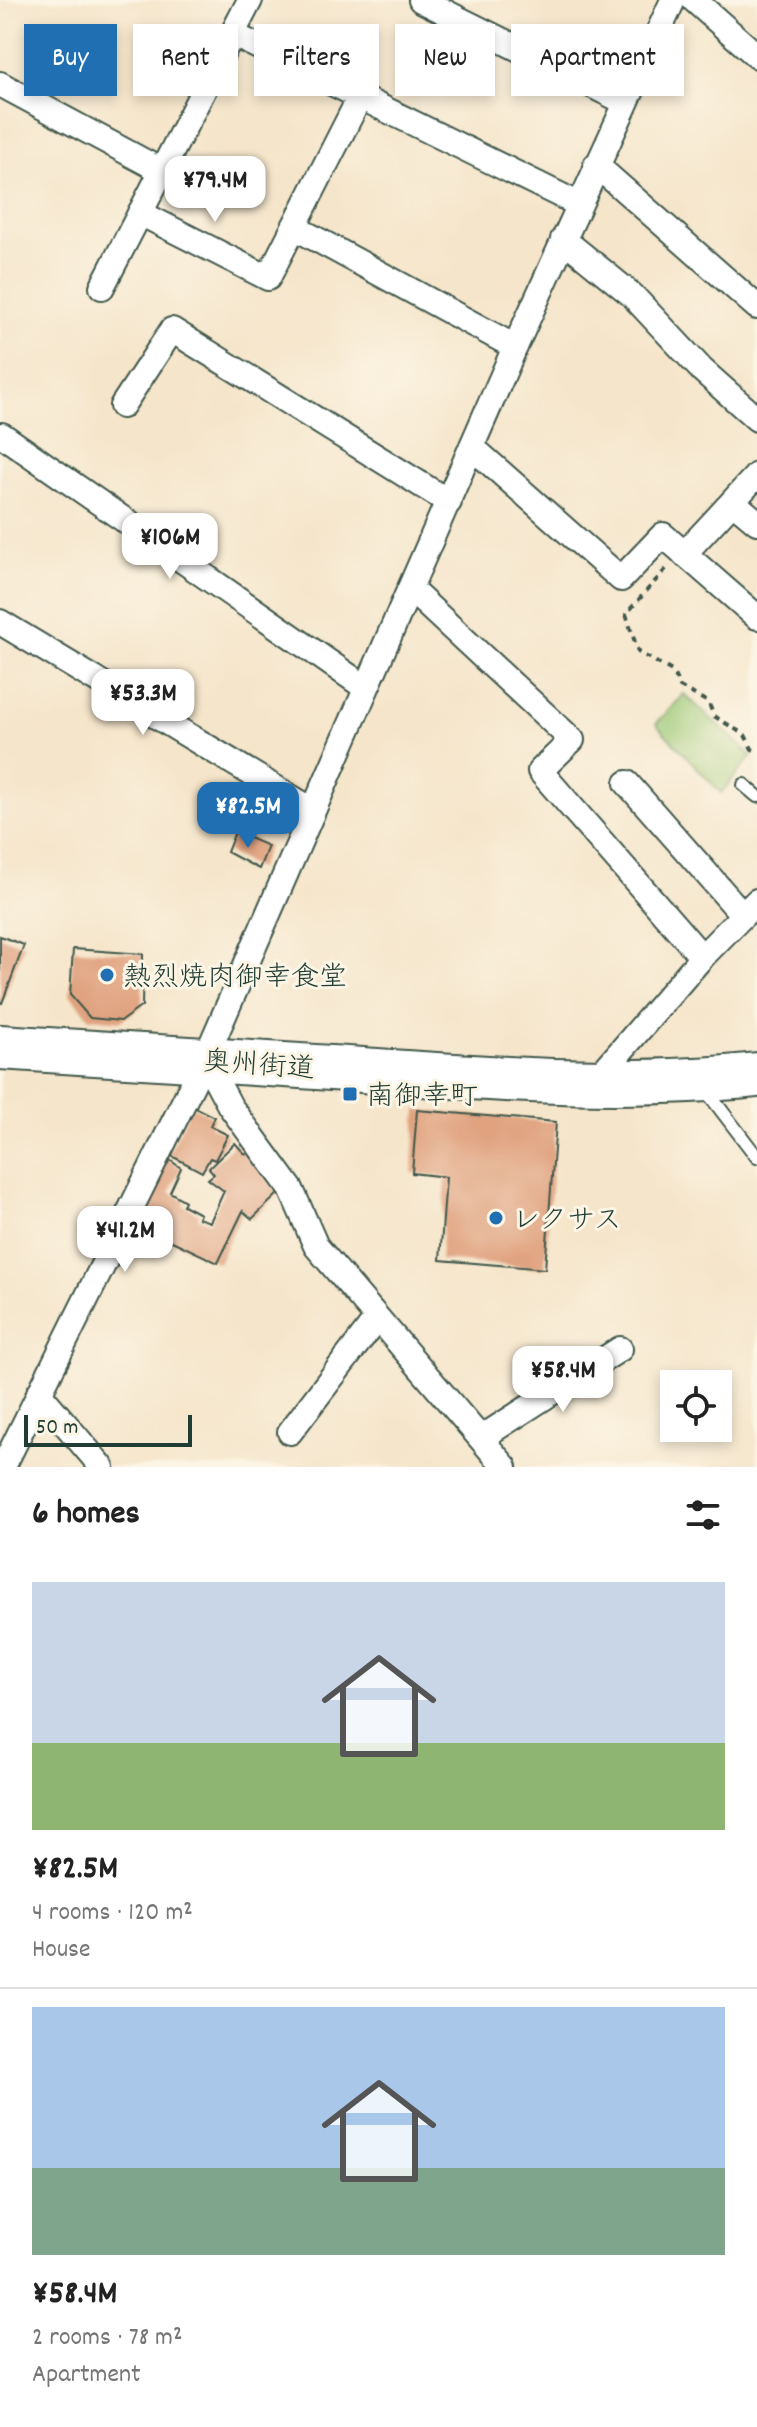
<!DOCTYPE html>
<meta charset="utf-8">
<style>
:root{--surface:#fff;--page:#f6f6f6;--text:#222;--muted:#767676;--line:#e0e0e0;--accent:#1f6fb2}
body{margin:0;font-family:Dekko,"Klee One",sans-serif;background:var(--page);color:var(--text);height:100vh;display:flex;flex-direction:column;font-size:30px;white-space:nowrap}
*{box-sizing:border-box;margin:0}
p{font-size:26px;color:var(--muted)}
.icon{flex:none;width:44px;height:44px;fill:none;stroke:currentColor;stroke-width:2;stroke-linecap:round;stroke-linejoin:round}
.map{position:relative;height:1467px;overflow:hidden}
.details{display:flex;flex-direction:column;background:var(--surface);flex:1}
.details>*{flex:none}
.top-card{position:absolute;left:24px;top:24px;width:710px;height:72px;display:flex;gap:16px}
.buttons{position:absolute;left:660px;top:1370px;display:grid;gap:16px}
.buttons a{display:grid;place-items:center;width:72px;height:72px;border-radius:0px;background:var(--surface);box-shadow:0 4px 12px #0003;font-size:40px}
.scale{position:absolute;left:24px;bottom:20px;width:168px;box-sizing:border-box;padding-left:8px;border:4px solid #1f3d34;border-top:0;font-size:22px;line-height:28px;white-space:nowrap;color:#1f3d34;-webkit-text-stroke:6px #fcf5e5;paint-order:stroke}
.price{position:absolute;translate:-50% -68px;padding:0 18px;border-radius:16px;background:#fff;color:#222;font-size:26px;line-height:52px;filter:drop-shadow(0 2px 4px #0008)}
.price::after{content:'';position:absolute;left:50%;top:48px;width:24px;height:18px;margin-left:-12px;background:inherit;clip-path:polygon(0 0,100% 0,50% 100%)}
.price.active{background:var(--accent);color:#fff}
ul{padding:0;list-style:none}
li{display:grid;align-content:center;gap:16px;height:424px;padding:0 32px}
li+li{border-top:2px solid var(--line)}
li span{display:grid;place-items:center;height:248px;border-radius:0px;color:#555}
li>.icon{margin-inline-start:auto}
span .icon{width:144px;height:144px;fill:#fffc;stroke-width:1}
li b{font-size:34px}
h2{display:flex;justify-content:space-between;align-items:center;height:96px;padding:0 32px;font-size:34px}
.pill{padding:0 28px;border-radius:0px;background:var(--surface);box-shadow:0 4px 12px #0003;font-size:28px;line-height:72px}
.pill.active{background:var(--accent);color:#fff}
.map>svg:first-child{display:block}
.green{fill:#9cc876;stroke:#5e8255;stroke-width:2}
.building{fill:#e0a27f}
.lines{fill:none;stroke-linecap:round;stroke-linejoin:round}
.lane-casing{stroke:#3f564a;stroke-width:16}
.street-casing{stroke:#3f564a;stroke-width:28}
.highway-casing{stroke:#3f564a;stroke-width:48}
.path{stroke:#3f564a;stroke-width:4;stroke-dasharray:6 6;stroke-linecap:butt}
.lane{stroke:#fff;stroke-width:12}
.street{stroke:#fff;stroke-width:24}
.highway{stroke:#fff;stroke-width:44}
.poi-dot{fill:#1f6fb2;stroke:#fcf5e5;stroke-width:3}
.labels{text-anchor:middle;stroke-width:6;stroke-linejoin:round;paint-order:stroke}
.poi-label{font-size:28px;fill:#1f3d34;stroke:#fcf5e5;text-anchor:start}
.street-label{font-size:28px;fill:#1f3d34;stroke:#fcf5e5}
</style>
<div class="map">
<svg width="757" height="1467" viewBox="0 0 757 1467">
<rect width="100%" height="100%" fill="#fcf5e5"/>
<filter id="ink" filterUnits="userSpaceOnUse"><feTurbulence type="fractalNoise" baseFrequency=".0125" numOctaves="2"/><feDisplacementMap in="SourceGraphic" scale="16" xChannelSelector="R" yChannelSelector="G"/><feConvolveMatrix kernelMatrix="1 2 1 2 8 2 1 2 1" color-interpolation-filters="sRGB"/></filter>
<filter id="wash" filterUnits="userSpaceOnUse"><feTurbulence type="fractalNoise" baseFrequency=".006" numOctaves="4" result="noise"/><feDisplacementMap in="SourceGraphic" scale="32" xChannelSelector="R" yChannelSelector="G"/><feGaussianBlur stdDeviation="1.8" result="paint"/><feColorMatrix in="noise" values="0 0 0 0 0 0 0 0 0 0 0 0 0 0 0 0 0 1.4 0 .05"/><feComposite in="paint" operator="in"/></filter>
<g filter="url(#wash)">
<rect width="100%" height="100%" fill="#f5e5ca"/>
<path class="green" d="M684,694L752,756L721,793L656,724Z"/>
<g id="blocks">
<g class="building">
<path d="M235,832L268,846L259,869L227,852Z"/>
<path d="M0,936L24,945L2,1003L0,1002Z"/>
<path d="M73,949L143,954L142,1006L121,1021L90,1018L70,995Z"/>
<path d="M192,1106L214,1117L210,1126L228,1135L215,1160L210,1158L202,1172L168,1154Z"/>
<path d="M417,1110L556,1122L545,1269L440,1260L446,1177L412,1173Z"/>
<path d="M235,1143L244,1153L249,1154L279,1193L252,1219L243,1211L218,1263L132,1222L164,1156L181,1168L170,1192L185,1201L183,1205L200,1214L198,1218L210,1222L224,1191L208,1179L214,1174L209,1168Z"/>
</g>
</g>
</g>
<g filter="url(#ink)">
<use href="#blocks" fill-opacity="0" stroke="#3f564a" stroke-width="2"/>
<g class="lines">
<g class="lane-casing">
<g id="lane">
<path d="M744,785L757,796"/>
<path d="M705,1089L757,1157"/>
</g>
</g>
<g class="street-casing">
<g id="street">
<path d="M421,0L625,102"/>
<path d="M694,0L757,56"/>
<path d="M232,34L578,204"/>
<path d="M0,84L162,171"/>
<path d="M596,165L757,307"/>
<path d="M140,213L268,278L360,97"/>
<path d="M294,227L515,347"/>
<path d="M563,239L632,295L702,370L757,419"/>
<path d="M102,287L250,0"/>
<path d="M122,406L172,330L449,502"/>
<path d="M2,435L366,688"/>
<path d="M473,448L621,579L663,535L757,617"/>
<path d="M733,502L757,522"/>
<path d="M684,554L757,475"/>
<path d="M410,589L572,740L540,771L702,957"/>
<path d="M0,622L312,810"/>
<path d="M627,783L743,915"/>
<path d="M205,1059L230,1106L291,1189L316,1246L505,1467"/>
<path d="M595,1081L702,957L757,901"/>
<path d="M39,1393L102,1467"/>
<path d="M290,1432L377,1318"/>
<path d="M481,1438L620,1349"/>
<path d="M3,1467L205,1059L515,347L673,0"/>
</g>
</g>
<g class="highway-casing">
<path id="highway" d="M0,1047C121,1054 242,1062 363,1070C494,1079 627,1089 757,1075"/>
</g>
<path class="path" d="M666,569L626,614L638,652L672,671L680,687L708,702L714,716L745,735L752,749L757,751"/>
<use href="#lane" class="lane"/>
<use href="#street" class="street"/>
<use href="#highway" class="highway"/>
</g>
</g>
<g class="poi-dot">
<circle cx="107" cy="975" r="8"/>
<rect x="342" y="1086" width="16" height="16" rx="4"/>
<circle cx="496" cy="1218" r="8"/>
</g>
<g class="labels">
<g class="poi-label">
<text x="123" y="985">熱烈焼肉御幸食堂</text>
<text x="366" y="1104">南御幸町</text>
<text x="512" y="1228">レクサス</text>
</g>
<g class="street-label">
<text transform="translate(259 1063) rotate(4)" y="10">奥州街道</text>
</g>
</g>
</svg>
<div class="buttons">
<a><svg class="icon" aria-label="locate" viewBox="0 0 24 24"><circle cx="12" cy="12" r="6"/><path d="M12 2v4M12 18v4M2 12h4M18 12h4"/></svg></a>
</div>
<div class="scale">50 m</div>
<b class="price" style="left:215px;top:224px">¥79.4M</b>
<b class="price" style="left:170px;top:581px">¥106M</b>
<b class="price" style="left:143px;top:737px">¥53.3M</b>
<b class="price active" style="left:248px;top:850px">¥82.5M</b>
<b class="price" style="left:125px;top:1274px">¥41.2M</b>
<b class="price" style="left:563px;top:1414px">¥58.4M</b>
<div class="top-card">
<a class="pill active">Buy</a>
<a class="pill">Rent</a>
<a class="pill">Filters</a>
<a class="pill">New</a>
<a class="pill">Apartment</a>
</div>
</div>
<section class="details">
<h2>6 homes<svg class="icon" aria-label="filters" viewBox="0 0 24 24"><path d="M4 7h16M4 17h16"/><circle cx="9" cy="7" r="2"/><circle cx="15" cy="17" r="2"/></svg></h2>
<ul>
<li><span style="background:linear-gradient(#c9d6e8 65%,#8fb573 0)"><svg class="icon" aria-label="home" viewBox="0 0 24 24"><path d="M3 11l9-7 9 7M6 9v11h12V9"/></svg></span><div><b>¥82.5M</b><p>4 rooms · 120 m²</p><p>House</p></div></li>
<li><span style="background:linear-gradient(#a9c7e8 65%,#7fa58c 0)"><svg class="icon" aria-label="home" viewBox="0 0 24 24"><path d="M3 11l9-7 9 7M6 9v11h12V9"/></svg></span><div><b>¥58.4M</b><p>2 rooms · 78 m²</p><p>Apartment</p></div></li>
</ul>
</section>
